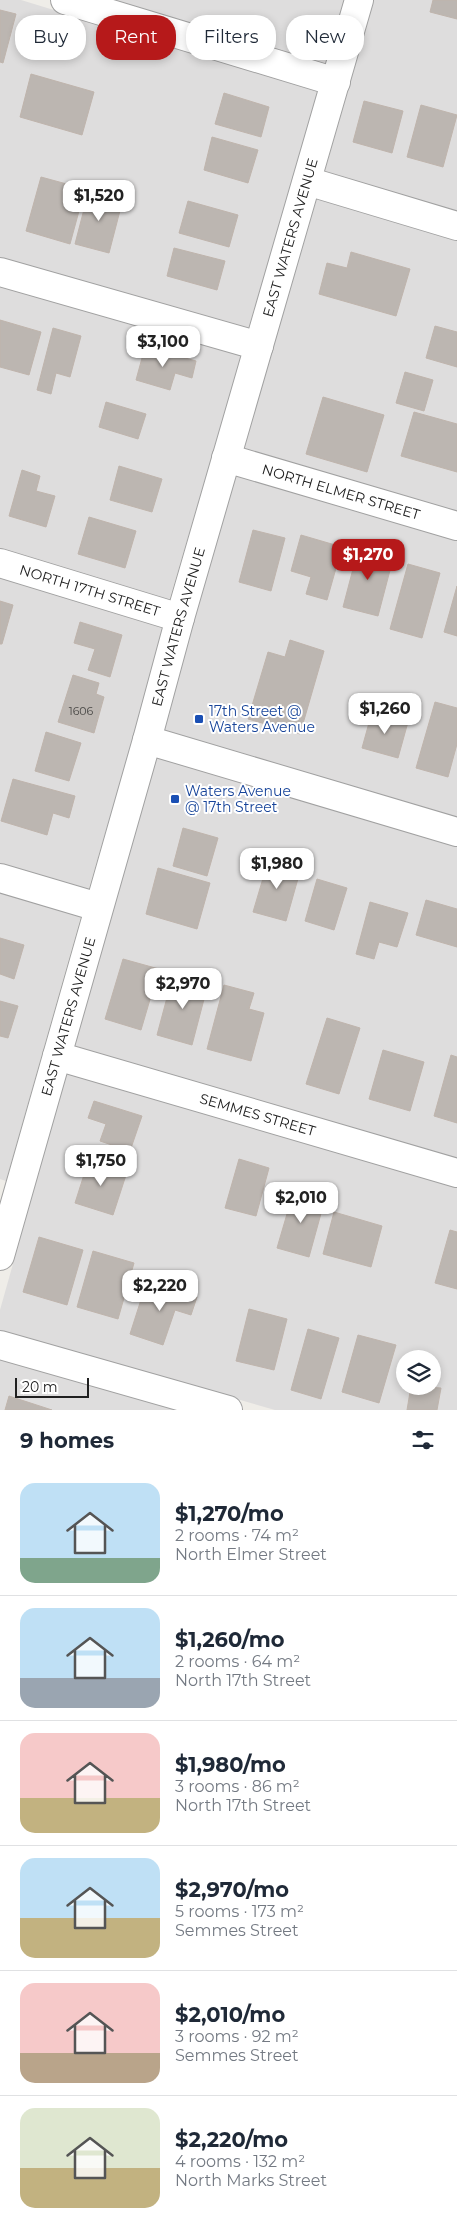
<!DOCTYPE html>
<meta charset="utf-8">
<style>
:root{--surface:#fff;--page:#f6f6f7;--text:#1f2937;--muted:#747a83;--line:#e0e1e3;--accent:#b6191a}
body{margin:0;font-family:Montserrat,sans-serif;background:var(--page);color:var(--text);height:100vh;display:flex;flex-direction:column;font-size:19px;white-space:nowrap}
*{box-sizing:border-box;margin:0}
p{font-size:16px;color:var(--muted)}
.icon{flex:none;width:28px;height:28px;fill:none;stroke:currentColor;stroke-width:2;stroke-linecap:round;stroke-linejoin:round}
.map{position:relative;height:1410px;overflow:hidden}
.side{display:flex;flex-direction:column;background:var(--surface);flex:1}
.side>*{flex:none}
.hud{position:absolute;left:15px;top:15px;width:428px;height:45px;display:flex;gap:10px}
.buttons{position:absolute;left:396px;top:1350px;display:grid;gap:10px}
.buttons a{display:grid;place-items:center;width:45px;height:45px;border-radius:50%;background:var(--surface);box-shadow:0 2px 8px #0003;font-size:25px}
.scale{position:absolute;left:15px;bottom:12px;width:74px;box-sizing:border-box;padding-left:5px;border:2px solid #202020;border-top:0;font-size:14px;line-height:18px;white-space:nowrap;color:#202020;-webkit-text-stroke:4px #fff;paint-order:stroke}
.price{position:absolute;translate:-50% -42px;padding:0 11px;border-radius:10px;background:#fff;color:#222;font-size:16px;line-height:32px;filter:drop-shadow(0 1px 2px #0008)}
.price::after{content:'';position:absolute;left:50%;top:30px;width:15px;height:11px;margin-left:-8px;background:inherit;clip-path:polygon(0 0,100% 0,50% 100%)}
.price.selected{background:var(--accent);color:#fff}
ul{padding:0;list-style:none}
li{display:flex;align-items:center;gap:15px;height:125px;padding:0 20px}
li+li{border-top:1px solid var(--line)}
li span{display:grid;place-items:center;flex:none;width:140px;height:100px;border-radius:15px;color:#555}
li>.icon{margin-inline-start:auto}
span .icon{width:60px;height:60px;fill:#fffc;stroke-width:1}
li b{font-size:21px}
h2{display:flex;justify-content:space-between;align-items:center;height:60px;padding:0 20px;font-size:21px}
.pill{padding:0 18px;border-radius:20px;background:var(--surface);box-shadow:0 2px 8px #0003;font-size:18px;line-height:45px}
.pill.selected{background:var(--accent);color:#fff}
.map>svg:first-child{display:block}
.residential{fill:#dedddd;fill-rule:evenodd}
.building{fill:#bcb6b1;stroke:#bfb4ac}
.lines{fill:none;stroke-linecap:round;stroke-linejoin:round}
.minor-casing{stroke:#a1a1a1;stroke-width:30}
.minor{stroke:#fff;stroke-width:28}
.transit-dot{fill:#1a4fb4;stroke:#fff;stroke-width:2}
.labels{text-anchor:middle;stroke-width:4;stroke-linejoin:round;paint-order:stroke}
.number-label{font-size:11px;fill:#474644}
.street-label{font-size:14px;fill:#202020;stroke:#fff}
.transit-label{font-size:14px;fill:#164399;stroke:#fff;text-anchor:start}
</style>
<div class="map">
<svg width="457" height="1410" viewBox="0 0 457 1410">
<rect width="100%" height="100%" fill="#efede8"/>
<g class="residential">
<path d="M0,0H21L319,91L248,330L0,259Z"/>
<path d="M108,0H345L326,66Z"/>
<path d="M374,0H457V213L324,174Z"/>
<path d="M317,198L457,239V512L243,449Z"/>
<path d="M0,285L242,355L169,601L0,550Z"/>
<path d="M236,474L457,539V819L164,732L193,622Z"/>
<path d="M0,576L163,626L134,736L88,891L0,865Z"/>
<path d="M157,756L457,845V1160L74,1048Z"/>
<path d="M0,891L81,916L6,1181L0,1179Z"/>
<path d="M67,1072L457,1186V1410H275L0,1331V1310ZM405,1359H432V1386H405Z"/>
<path d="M0,1357L184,1410H0Z"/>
</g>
<g class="building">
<path d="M433,0H457V19L430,12Z"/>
<path d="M0,10L16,14L3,63L0,62Z"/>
<path d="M31,74L94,92L82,135L20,117Z"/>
<path d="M224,93L269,107L261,137L215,124Z"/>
<path d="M364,101L403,111L392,153L353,142Z"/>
<path d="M421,105L457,115L443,167L407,157Z"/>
<path d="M212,137L258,150L248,183L204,170Z"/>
<path d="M41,177L85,189L70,244L26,231Z"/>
<path d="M89,190L123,199L109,253L75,244Z"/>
<path d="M188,201L238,215L229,247L179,233Z"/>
<path d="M174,248L225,261L217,290L167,276Z"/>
<path d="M351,252L410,269L396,316L319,294L327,263L347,268Z"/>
<path d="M0,320L41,332L29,375L0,367Z"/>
<path d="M435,326L457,332V367L426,358Z"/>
<path d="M53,328L81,336L70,377L56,373L51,394L37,390Z"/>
<path d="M145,347L196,361L192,378L175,373L170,390L136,380Z"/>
<path d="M405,372L433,380L424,411L396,403Z"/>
<path d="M323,397L384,415L367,472L306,454Z"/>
<path d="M106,402L146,414L138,439L99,427Z"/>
<path d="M414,412L457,424V472L401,456Z"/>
<path d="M119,466L162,479L152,512L110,500Z"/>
<path d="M22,470L40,476L36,491L55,496L46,527L9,516Z"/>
<path d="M89,517L136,531L125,568L78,554Z"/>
<path d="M253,530L285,538L271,591L239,582Z"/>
<path d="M301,535L342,547L327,600L306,594L311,577L291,571Z"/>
<path d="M359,546L394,555L378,616L343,607Z"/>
<path d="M408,564L440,573L422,638L390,629Z"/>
<path d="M457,586V636L444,632Z"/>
<path d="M0,601L13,605L2,644H0Z"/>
<path d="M80,622L122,635L110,677L88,670L95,649L74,643Z"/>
<path d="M290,640L324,651L300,734L248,719L268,652L285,657Z"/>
<path d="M73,675L99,683L96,694L104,697L94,733L58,722Z"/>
<path d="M435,702L457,708V744L448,777L416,768Z"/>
<path d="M372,712L408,722L398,758L362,748Z"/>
<path d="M46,732L81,743L69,781L35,771Z"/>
<path d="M13,779L75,796L69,818L53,813L47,835L1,821Z"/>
<path d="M183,828L218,838L207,876L173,866Z"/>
<path d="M269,858L301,868L286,921L253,912Z"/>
<path d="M158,868L210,883L197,929L146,914Z"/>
<path d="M317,879L347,888L334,930L305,921Z"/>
<path d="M426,900L457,909V947L416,935Z"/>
<path d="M370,902L408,913L397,947L379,942L374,959L356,954Z"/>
<path d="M0,938L24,945L14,979L0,974Z"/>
<path d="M123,959L159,969L141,1030L105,1019Z"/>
<path d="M173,975L208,984L192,1045L157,1035Z"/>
<path d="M224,985L254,993L249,1009L264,1013L251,1061L207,1049Z"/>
<path d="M0,1001L18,1006L8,1038L0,1036Z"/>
<path d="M327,1018L360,1028L339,1094L306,1084Z"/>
<path d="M383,1050L424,1062L410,1111L369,1099Z"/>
<path d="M451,1055L457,1057V1123L434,1116Z"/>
<path d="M94,1101L142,1116L130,1151L100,1141L106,1124L88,1118Z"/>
<path d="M89,1159L127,1172L113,1215L75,1203Z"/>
<path d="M239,1159L269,1168L256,1216L225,1208Z"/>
<path d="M294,1190L325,1199L309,1257L277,1248Z"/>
<path d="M334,1212L382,1226L371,1267L323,1254Z"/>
<path d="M450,1230L457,1232V1289L435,1283Z"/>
<path d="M39,1237L83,1250L67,1305L23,1292Z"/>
<path d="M93,1251L134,1263L118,1319L77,1307Z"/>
<path d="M147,1281L197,1297L191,1315L175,1310L163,1345L130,1334Z"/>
<path d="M249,1309L287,1319L274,1370L236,1361Z"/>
<path d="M308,1329L339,1338L321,1399L291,1390Z"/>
<path d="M358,1335L396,1345L379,1403L342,1392Z"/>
<path d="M411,1386L441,1388L437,1410H407Z"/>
<path d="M9,1396L52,1410H5Z"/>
</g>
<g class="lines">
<g class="minor-casing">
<g id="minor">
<path d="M65,0L336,82"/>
<path d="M307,181L457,226"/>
<path d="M0,272L259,346"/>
<path id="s1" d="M226,458L457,526"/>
<path id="s2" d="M0,563L180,618"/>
<path d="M147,740L457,832"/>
<path d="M0,878L98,907"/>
<path id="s3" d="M57,1056L457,1173"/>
<path id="s4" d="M0,1256L147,740L180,618L359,0"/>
<path d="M0,1345L228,1410"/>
</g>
</g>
<use href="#minor" class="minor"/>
</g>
<g class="transit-dot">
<rect x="194" y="714" width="10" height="10" rx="2.5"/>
<rect x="170" y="794" width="10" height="10" rx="2.5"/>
</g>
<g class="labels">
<g class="number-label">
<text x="81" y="715">1606</text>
</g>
<g class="street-label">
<text dy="5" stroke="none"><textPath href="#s4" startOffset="1059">EAST WATERS AVENUE</textPath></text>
<text dy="5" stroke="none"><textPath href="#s1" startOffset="120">NORTH ELMER STREET</textPath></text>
<text dy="5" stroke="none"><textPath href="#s2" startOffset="94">NORTH 17TH STREET</textPath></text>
<text dy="5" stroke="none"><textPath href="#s4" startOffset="654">EAST WATERS AVENUE</textPath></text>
<text dy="5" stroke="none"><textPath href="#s4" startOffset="249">EAST WATERS AVENUE</textPath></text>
<text dy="5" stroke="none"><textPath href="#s3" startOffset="209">SEMMES STREET</textPath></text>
</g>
<g class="transit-label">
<text x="209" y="716">17th Street @<tspan x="209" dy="16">Waters Avenue</tspan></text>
<text x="185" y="796">Waters Avenue<tspan x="185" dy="16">@ 17th Street</tspan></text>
</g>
</g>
</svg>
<div class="buttons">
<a><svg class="icon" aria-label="layers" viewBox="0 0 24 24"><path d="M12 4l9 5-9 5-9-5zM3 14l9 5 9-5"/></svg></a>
</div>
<div class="scale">20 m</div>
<b class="price" style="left:99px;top:222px">$1,520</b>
<b class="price" style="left:163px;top:368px">$3,100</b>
<b class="price selected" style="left:368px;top:581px">$1,270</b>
<b class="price" style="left:385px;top:735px">$1,260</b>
<b class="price" style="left:277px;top:890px">$1,980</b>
<b class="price" style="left:183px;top:1010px">$2,970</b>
<b class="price" style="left:101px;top:1187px">$1,750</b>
<b class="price" style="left:301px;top:1224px">$2,010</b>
<b class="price" style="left:160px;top:1312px">$2,220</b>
<div class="hud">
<a class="pill">Buy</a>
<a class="pill selected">Rent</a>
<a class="pill">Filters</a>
<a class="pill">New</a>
</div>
</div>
<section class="side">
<h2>9 homes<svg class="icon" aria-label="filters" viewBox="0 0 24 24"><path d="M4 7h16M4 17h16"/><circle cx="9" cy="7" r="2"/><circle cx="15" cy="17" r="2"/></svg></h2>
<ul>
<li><span style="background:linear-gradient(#bfe0f5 75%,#7fa58c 0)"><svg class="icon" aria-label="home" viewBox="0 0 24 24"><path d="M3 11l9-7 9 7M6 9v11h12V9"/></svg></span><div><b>$1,270/mo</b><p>2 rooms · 74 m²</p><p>North Elmer Street</p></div></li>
<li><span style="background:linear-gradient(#bfe0f5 70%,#9aa5b1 0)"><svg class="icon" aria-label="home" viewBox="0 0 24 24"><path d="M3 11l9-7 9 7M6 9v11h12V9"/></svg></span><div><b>$1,260/mo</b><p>2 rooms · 64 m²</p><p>North 17th Street</p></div></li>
<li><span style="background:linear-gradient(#f6c9c9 65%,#c2b280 0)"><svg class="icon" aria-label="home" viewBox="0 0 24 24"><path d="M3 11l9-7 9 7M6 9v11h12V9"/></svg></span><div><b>$1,980/mo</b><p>3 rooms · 86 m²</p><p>North 17th Street</p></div></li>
<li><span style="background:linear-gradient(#bfe0f5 60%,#c2b280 0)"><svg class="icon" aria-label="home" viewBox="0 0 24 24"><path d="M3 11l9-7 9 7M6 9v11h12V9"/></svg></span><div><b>$2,970/mo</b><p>5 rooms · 173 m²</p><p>Semmes Street</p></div></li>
<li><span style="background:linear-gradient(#f6c9c9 70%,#b9a48a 0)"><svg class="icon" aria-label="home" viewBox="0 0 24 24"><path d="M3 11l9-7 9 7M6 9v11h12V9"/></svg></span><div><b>$2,010/mo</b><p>3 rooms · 92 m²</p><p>Semmes Street</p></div></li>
<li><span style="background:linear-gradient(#dfe7d0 60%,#c2b280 0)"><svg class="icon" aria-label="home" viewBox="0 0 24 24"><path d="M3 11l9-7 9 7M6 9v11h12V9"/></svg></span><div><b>$2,220/mo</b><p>4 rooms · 132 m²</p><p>North Marks Street</p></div></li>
</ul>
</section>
